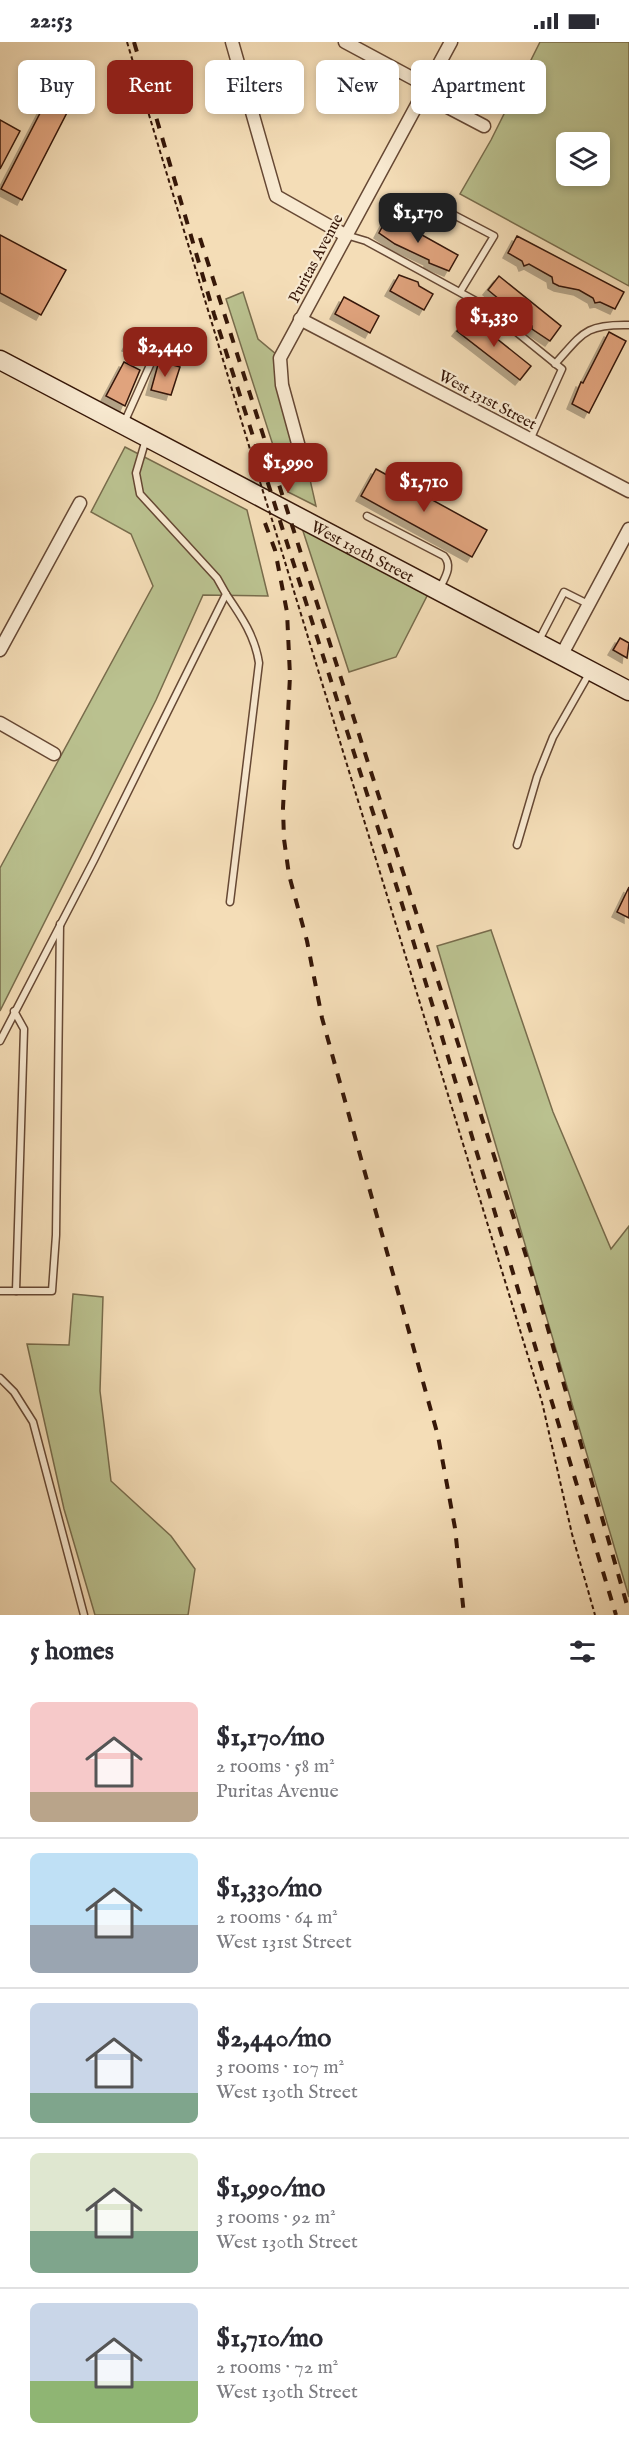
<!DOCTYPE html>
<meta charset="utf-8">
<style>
:root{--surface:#fff;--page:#f7f7f7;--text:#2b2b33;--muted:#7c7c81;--line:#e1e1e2;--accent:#8f2418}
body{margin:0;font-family:"IM FELL English",serif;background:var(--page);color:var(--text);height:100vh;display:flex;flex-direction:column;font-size:22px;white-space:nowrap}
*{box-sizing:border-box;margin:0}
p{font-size:20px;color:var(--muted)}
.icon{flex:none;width:33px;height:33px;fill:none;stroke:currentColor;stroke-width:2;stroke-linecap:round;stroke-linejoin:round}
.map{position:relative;height:1573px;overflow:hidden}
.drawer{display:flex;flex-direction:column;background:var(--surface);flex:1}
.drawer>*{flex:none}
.banner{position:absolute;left:18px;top:18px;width:594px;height:54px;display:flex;gap:12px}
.tools{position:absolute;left:556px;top:90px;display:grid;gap:12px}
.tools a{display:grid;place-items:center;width:54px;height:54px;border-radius:9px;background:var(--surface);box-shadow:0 3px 9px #0003;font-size:30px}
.price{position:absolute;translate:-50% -51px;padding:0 14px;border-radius:12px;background:var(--accent);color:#fff;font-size:20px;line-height:39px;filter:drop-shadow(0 2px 3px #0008)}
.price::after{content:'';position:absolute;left:50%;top:36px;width:18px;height:14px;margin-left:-9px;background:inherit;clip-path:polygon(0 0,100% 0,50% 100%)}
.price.selected{background:#222;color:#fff}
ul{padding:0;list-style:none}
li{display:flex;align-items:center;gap:18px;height:150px;padding:0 30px}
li+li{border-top:2px solid var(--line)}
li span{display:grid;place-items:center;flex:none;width:168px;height:120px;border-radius:9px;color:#555}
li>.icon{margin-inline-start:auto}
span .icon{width:72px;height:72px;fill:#fffc;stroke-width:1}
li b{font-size:26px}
h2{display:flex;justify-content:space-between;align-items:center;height:72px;padding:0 30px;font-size:26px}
.pill{padding:0 21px;border-radius:9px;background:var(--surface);box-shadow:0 3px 9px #0003;font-size:21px;line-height:54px}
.pill.selected{background:var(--accent);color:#fff}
.status{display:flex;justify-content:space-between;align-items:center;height:42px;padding:0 30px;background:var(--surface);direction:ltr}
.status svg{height:16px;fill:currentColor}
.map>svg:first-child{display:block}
.green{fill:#bac18f;stroke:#786c4c;stroke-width:1.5;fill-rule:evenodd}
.building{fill:#e0a37d;stroke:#361708;stroke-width:1.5;filter:url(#shadow)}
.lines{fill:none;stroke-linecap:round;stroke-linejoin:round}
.lane-casing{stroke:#664834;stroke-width:9}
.street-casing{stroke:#664834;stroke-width:15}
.secondary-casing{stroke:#361708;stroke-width:21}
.path{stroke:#361708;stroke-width:2;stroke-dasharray:4.5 3;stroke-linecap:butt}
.lane{stroke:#f8e9d0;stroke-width:6}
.street{stroke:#f8e9d0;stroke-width:12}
.secondary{stroke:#f8e9d0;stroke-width:18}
.rail{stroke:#361708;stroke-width:4;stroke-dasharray:10 10;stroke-linecap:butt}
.path-bridge{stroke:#361708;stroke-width:2;stroke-dasharray:4.5 3;stroke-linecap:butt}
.labels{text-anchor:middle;stroke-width:4.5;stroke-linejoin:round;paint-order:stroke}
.street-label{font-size:16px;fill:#361708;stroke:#f8e9d0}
</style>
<div class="status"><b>22:53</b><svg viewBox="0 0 49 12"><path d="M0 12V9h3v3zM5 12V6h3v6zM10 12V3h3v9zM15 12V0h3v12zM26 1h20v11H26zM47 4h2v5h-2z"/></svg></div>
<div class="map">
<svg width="629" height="1573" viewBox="0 0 629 1573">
<defs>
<filter id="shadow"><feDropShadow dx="-5" dy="5" stdDeviation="0" flood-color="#0004"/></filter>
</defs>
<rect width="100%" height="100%" fill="#f4ddb7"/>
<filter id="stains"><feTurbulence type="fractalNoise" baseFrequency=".00333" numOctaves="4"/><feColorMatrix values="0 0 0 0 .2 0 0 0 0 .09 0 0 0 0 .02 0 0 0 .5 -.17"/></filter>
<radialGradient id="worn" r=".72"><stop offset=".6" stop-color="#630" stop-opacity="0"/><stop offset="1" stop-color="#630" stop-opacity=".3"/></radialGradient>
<g class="green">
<path d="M540,0H629V244L460,152L491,98ZM600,100V134H567V100Z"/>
<path d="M243,250L258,297L283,318L316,464L288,450L226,257Z"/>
<path d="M125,405L247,468L268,554L203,553L156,658L0,969V826L153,544L131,492L91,470Z"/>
<path d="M302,486L428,552L396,615L349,630Z"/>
<path d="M491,888L553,1070L611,1207L629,1184V1555L437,904Z"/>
<path d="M73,1252L103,1255L100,1349L111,1439L171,1494L195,1527L188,1573H95L64,1467L27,1302L69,1303Z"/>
</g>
<g class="building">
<path d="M53,46L74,57L22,158L1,147Z"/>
<path d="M0,78L20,89L0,127Z"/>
<path d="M388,174L458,213L449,229L429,221V218L395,202L379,191Z"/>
<path d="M0,193L66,228L41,273L0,251Z"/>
<path d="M517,194L624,250L615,267L600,260L595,261L593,256L579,248L559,244L553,241L552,235L529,222L524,224L522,219L508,211Z"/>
<path d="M399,233L418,240L419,244L433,252L424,268L390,249Z"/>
<path d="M499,234L561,284L550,299L532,287V284L501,262L500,258L488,248Z"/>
<path d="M344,255L379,274L370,291L335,272Z"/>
<path d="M469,274L483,285L485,284L486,288L531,324L520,338L457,289Z"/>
<path d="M609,290L626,299L589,371L572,362L581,340L583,341Z"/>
<path d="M133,292L144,297L138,309L127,304Z"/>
<path d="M159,319L180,325L171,353L151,348Z"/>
<path d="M124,320L140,328L125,364L106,354Z"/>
<path d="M376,427L487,488L472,515L361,454Z"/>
<path d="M620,596L629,601L627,616L613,608Z"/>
<path d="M629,845V876L617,870Z"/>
</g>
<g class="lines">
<g class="lane-casing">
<g id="lane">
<path d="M454,173L494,194L460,250"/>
<path d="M346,193L366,199L483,263L562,327L530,398"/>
<path d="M555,322C583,291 585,282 629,283"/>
<path d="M124,381L150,323"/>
<path d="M367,474L444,514C453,524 445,535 440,546"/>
<path d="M226,552C241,574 255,594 259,621L230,860"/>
<path d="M538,600L564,550L588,562"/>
<path d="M517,803L537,735L553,695L590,630"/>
<path d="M14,969L24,987L16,1249"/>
<path d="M0,999L94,818L226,552L217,536L140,452L136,431L146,397"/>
<path d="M0,1249H52L56,1193L60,882"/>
<path d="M0,1336L14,1350L33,1380L84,1573"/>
</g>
</g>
<g class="street-casing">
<g id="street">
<path d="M232,0L276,154L345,193"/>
<path d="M345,0L427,44"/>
<path d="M423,52L484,84"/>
<path d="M300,277L629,449"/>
<path d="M305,427L282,343L280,316L451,0"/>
<path d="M0,608L80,461"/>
<path d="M561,614L629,487"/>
<path d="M0,681L54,712"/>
</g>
</g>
<g class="secondary-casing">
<g id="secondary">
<path id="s1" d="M0,318L629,649"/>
</g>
</g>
<g class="path">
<path d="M127,0L259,437"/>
<path d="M274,484L542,1360L572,1492L595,1573"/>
</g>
<use href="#lane" class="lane"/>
<use href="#street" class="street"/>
<use href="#secondary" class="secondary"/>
<g class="rail">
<path d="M134,0L214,272L399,852L616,1573"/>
<path d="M200,196L536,1245L629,1570"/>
<path d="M265,481L275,508L287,570L290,634L283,766L284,797L289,833L307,899L322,976L438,1394L455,1486L464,1573"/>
</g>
<path class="path-bridge" d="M260,440L274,484"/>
</g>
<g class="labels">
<g class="street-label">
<text transform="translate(315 216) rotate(-62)" y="6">Puritas Avenue</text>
<text transform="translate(488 357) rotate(28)" y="6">West 131st Street</text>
<text dy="6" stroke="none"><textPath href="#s1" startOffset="410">West 130th Street</textPath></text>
</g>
</g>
<rect width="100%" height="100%" filter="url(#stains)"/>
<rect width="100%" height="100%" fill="url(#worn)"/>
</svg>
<div class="tools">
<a><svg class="icon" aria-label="layers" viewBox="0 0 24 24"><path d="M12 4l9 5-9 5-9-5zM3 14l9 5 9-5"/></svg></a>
</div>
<b class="price selected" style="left:418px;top:202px">$1,170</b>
<b class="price" style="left:494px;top:306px">$1,330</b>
<b class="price" style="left:165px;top:336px">$2,440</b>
<b class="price" style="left:288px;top:452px">$1,990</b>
<b class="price" style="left:424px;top:471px">$1,710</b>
<div class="banner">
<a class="pill">Buy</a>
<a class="pill selected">Rent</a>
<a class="pill">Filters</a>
<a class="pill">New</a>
<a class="pill">Apartment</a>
</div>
</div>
<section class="drawer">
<h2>5 homes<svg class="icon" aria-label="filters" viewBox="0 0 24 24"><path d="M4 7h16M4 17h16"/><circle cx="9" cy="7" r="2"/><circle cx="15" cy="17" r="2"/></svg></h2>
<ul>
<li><span style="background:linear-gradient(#f6c9c9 75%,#b9a48a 0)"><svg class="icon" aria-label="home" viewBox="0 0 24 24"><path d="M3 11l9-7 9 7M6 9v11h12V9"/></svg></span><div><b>$1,170/mo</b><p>2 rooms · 58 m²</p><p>Puritas Avenue</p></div></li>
<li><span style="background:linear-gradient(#bfe0f5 60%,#9aa5b1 0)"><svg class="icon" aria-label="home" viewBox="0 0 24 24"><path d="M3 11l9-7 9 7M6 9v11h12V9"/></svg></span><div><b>$1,330/mo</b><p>2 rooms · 64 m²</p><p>West 131st Street</p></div></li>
<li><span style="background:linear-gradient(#c9d6e8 75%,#7fa58c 0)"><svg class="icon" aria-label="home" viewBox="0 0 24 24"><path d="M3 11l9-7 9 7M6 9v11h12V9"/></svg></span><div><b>$2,440/mo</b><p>3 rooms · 107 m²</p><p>West 130th Street</p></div></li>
<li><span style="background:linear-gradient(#dfe7d0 65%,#7fa58c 0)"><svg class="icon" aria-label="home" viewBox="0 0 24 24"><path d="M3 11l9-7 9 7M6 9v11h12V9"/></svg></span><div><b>$1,990/mo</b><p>3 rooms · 92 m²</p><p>West 130th Street</p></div></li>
<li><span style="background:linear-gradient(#c9d6e8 65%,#8fb573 0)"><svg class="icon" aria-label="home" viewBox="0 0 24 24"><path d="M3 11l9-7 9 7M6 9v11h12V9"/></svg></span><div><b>$1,710/mo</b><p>2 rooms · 72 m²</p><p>West 130th Street</p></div></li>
</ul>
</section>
